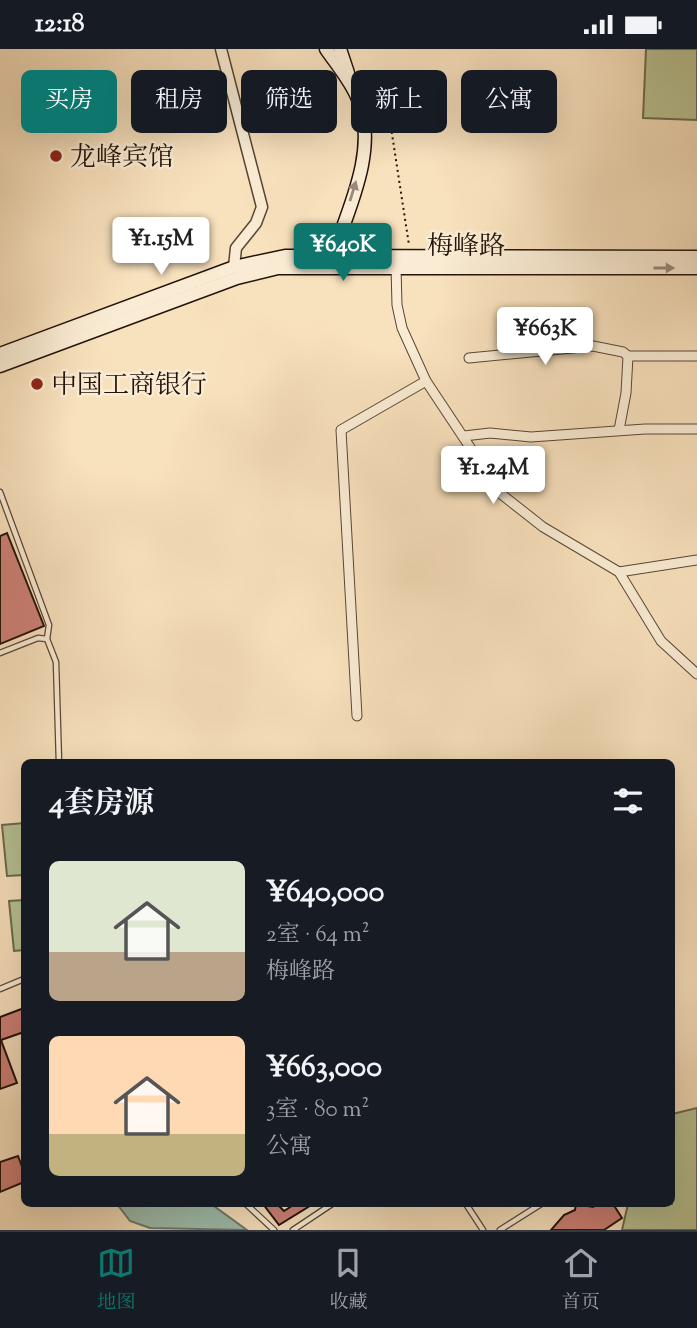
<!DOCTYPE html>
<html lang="zh">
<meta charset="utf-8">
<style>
:root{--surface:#171b24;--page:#20242c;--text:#f1f3f6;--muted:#9ea1a6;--line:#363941;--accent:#0f766e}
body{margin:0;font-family:"Sorts Mill Goudy","Noto Serif SC",serif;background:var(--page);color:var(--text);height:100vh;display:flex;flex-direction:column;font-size:26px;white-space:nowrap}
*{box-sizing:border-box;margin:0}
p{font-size:23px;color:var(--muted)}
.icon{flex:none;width:38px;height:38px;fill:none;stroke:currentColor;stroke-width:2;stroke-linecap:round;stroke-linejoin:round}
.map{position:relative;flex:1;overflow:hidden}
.details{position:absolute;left:21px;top:710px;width:654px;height:448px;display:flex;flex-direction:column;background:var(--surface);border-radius:10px;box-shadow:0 7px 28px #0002}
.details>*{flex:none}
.hud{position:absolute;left:21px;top:21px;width:656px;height:63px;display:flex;gap:14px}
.price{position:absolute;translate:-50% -60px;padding:0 16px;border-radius:7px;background:#fff;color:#222;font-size:23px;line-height:46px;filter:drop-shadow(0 2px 4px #0008)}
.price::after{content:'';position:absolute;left:50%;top:42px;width:21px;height:16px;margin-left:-10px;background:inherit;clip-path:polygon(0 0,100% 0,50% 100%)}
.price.active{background:var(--accent);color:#fff}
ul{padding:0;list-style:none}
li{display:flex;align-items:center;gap:21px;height:175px;padding:0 28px}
li span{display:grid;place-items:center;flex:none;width:196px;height:140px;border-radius:10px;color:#555}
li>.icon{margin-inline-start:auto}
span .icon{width:84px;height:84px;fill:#fffc;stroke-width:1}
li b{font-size:30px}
h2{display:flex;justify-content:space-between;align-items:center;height:84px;padding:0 28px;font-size:30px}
.tag{padding:0 24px;border-radius:10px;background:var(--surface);box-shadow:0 7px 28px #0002;font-size:24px;line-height:63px}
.tag.active{background:var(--accent);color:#fff}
.status{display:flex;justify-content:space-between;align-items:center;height:49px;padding:0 35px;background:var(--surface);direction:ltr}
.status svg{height:19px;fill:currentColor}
.tab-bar{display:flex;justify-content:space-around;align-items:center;height:98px;border-top:2px solid var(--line);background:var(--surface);font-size:19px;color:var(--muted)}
.tab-bar a{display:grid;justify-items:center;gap:4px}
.tab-bar .active{color:var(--accent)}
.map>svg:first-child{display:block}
.green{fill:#b9c394;stroke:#6e6b4e;stroke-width:2}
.water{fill:#9ebead;stroke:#6d7a6b;stroke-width:2}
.building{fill:#ce8177;stroke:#231309;stroke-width:2}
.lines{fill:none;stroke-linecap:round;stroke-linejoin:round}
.service-casing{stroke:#584636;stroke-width:7}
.minor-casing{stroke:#584636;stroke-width:11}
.tertiary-casing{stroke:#584636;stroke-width:13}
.secondary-casing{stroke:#231309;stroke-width:15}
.path{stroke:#231309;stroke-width:2;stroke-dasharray:2 3.5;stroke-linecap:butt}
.service{stroke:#faecd4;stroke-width:4.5}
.minor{stroke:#faecd4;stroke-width:9}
.tertiary{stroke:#faecd4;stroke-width:10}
.secondary{stroke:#faecd4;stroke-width:12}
.oneway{fill:#998a79}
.poi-dot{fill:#8f2418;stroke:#faecd4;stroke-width:2.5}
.labels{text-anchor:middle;stroke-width:5;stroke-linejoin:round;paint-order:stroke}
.poi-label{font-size:26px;fill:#231309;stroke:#faecd4;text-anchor:start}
.street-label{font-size:26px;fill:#231309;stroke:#faecd4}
</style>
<div class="status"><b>12:18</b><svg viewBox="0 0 49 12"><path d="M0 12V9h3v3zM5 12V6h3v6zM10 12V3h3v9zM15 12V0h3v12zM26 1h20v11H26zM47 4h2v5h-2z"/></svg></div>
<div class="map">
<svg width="697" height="1181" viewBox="0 0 697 1181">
<rect width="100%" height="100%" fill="#f8e1bd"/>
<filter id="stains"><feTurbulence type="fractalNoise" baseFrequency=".00286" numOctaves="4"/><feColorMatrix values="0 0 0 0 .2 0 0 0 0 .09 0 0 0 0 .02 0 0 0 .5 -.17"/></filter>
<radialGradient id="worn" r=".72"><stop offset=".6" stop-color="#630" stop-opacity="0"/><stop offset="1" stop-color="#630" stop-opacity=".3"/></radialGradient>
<g class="green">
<path d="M646,0H697V71L643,69Z"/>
<path d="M24,774V826L7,827L2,776Z"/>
<path d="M24,851V901L14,902L9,852Z"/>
<path d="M697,1059V1181H622L628,1155H672V1065Z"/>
</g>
<path class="water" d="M117,1155H211L247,1181L150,1179L130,1172Z"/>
<g class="building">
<path d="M7,484L44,577L0,595V487Z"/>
<path d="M24,959V983L1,991L17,1034L0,1040V968Z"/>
<path d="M18,1107L24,1123V1133L0,1143V1113Z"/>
<path d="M263,1155H277L284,1162L295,1155H313L279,1176Z"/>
<path d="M576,1155L593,1158L598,1155H613L622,1169L604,1181H551L564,1166L575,1161Z"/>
</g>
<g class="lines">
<g class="service-casing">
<g id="service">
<path d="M0,443L49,576L47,590L56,613L59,714"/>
<path d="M0,604L38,589L47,590"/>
<path d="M0,940L24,930"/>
<path d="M246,1155L274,1181"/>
<path d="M466,1155L483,1181"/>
<path d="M293,1181L332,1155"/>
<path d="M500,1181L541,1155"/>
</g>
</g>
<g class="minor-casing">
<g id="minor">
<path d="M396,219L397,256L402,279L426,332L501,445L543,478L619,523L661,592L697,625"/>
<path d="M469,309L593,297L623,303L628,307H697"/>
<path d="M619,381L626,344L628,307"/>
<path d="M464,387L490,384L531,388L645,380H697"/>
<path d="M619,523L697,511"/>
<path d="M357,667L341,381L426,332"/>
</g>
</g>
<g class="tertiary-casing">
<path id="tertiary" d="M221,0L262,158L256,174L236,199L234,218"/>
</g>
<g class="secondary-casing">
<g id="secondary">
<path d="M326,0C337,16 351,32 358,50C379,101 347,163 331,211"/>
<path d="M340,0L348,24"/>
<path d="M0,305L234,218L285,207L697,208"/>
<path d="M0,317L237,229L278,219H697"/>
</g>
</g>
<path class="path" d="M390,72L409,196"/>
<use href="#service" class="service"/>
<use href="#minor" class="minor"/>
<use href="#tertiary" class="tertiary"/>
<use href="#secondary" class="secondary"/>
</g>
<defs><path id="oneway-solid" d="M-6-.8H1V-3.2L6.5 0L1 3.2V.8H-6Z" transform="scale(1.75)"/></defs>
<g class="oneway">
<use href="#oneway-solid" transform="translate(353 142) rotate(-73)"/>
<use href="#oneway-solid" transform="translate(664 219)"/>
</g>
<g class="poi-dot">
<circle cx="56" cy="107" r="7"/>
<circle cx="37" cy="335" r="7"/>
</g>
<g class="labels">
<g class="poi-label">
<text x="70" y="116">龙峰宾馆</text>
<text x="51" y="344">中国工商银行</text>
</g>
<g class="street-label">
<text x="466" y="205">梅峰路</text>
</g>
</g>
<rect width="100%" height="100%" filter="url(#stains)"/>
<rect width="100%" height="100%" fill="url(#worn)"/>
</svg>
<b class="price" style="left:161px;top:228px">¥1.15M</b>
<b class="price active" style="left:343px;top:234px">¥640K</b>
<b class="price" style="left:545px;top:318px">¥663K</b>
<b class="price" style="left:493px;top:457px">¥1.24M</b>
<div class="hud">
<a class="tag active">买房</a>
<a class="tag">租房</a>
<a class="tag">筛选</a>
<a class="tag">新上</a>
<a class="tag">公寓</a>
</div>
<section class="details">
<h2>4套房源<svg class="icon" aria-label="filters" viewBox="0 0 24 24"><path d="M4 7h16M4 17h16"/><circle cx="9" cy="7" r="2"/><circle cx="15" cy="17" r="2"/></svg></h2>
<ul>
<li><span style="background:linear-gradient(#dfe7d0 65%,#b9a48a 0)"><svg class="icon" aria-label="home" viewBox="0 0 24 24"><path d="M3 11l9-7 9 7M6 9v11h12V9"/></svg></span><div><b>¥640,000</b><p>2室 · 64 m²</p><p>梅峰路</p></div></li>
<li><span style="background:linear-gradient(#ffd9b3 70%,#c2b280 0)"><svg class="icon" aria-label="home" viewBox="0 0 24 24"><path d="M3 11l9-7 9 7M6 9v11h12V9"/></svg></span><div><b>¥663,000</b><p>3室 · 80 m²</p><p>公寓</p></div></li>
</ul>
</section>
</div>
<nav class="tab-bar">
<a class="active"><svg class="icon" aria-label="map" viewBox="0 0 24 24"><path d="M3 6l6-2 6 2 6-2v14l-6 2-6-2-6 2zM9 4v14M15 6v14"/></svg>地图</a>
<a><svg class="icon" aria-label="saved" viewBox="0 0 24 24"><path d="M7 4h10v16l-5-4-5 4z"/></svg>收藏</a>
<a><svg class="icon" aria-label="home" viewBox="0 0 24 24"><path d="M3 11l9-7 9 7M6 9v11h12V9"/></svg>首页</a>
</nav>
